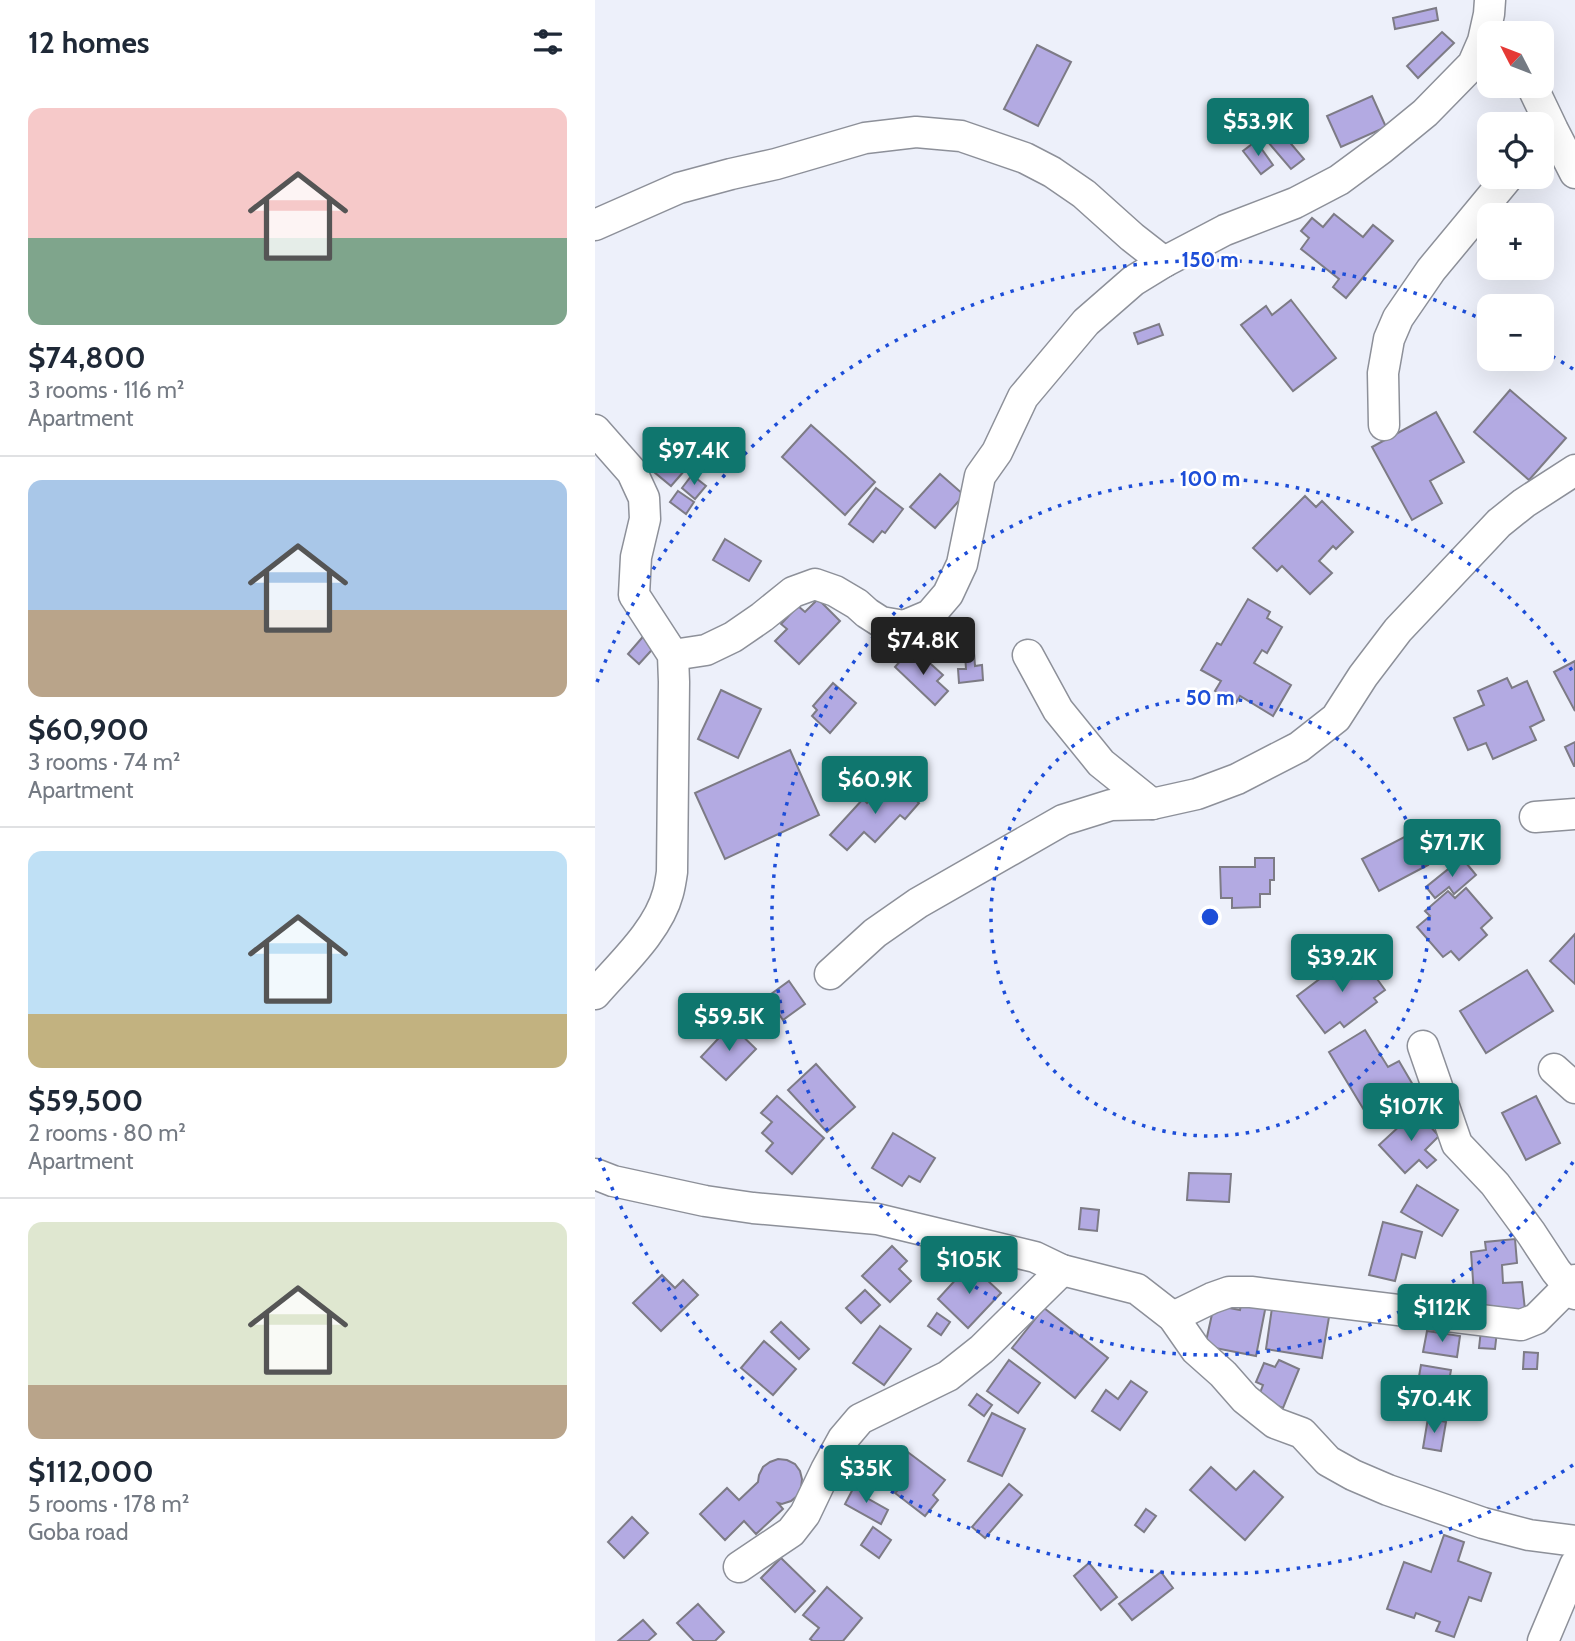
<!DOCTYPE html>
<meta charset="utf-8">
<style>
:root{--surface:#fff;--page:#f6f6f7;--text:#1f2937;--muted:#747a83;--line:#e0e1e3;--accent:#0f766e}
body{margin:0;font-family:Cabin,sans-serif;background:var(--page);color:var(--text);height:100vh;display:flex;flex-direction:column;font-size:26px;white-space:nowrap}
*{box-sizing:border-box;margin:0}
p{font-size:23px;color:var(--muted)}
.icon{flex:none;width:38px;height:38px;fill:none;stroke:currentColor;stroke-width:2;stroke-linecap:round;stroke-linejoin:round}
.map{position:relative;flex:1;overflow:hidden}
.side{display:flex;flex-direction:column;background:var(--surface);width:595px}
.side>*{flex:none}
.needle{width:46px;rotate:312deg}
.fabs{position:absolute;left:882px;top:21px;display:grid;gap:14px}
.fabs a{display:grid;place-items:center;width:77px;height:77px;border-radius:14px;background:var(--surface);box-shadow:0 7px 28px #0002;font-size:35px}
.price{position:absolute;translate:-50% -60px;padding:0 16px;border-radius:7px;background:var(--accent);color:#fff;font-size:23px;line-height:46px;filter:drop-shadow(0 2px 4px #0008)}
.price::after{content:'';position:absolute;left:50%;top:42px;width:21px;height:16px;margin-left:-10px;background:inherit;clip-path:polygon(0 0,100% 0,50% 100%)}
.price.selected{background:#222;color:#fff}
ul{padding:0;list-style:none}
li{display:grid;align-content:center;gap:14px;height:371px;padding:0 28px}
li+li{border-top:2px solid var(--line)}
li span{display:grid;place-items:center;height:217px;border-radius:14px;color:#555}
li>.icon{margin-inline-start:auto}
span .icon{width:126px;height:126px;fill:#fffc;stroke-width:1}
li b{font-size:30px}
h2{display:flex;justify-content:space-between;align-items:center;height:84px;padding:0 28px;font-size:30px}
main{display:flex;flex:1;min-height:0}
.map>svg:first-child{display:block}
.building{fill:#b3aae2;stroke:#7d7b85;stroke-width:2}
.lines{fill:none;stroke-linecap:round;stroke-linejoin:round}
.minor-casing{stroke:#8d9099;stroke-width:33}
.minor{stroke:#fff;stroke-width:30}
.ring{fill:none;stroke:#1d4ed8;stroke-width:3.5;stroke-dasharray:3.5 7}
.centre{fill:#1d4ed8;stroke:#fff;stroke-width:3.5}
.ring-label{font-size:21px;text-anchor:middle;font-weight:bold;fill:#1d4ed8;stroke:#fff;stroke-width:5;stroke-linejoin:round;paint-order:stroke}
</style>
<main>
<section class="side">
<h2>12 homes<svg class="icon" aria-label="filters" viewBox="0 0 24 24"><path d="M4 7h16M4 17h16"/><circle cx="9" cy="7" r="2"/><circle cx="15" cy="17" r="2"/></svg></h2>
<ul>
<li><span style="background:linear-gradient(#f6c9c9 60%,#7fa58c 0)"><svg class="icon" aria-label="home" viewBox="0 0 24 24"><path d="M3 11l9-7 9 7M6 9v11h12V9"/></svg></span><div><b>$74,800</b><p>3 rooms · 116 m²</p><p>Apartment</p></div></li>
<li><span style="background:linear-gradient(#a9c7e8 60%,#b9a48a 0)"><svg class="icon" aria-label="home" viewBox="0 0 24 24"><path d="M3 11l9-7 9 7M6 9v11h12V9"/></svg></span><div><b>$60,900</b><p>3 rooms · 74 m²</p><p>Apartment</p></div></li>
<li><span style="background:linear-gradient(#bfe0f5 75%,#c2b280 0)"><svg class="icon" aria-label="home" viewBox="0 0 24 24"><path d="M3 11l9-7 9 7M6 9v11h12V9"/></svg></span><div><b>$59,500</b><p>2 rooms · 80 m²</p><p>Apartment</p></div></li>
<li><span style="background:linear-gradient(#dfe7d0 75%,#b9a48a 0)"><svg class="icon" aria-label="home" viewBox="0 0 24 24"><path d="M3 11l9-7 9 7M6 9v11h12V9"/></svg></span><div><b>$112,000</b><p>5 rooms · 178 m²</p><p>Goba road</p></div></li>
</ul>
</section>
<div class="map">
<svg width="980" height="1641" viewBox="0 0 980 1641">
<rect width="100%" height="100%" fill="#edf0fa"/>
<g class="building">
<path d="M841,8L843,20L800,29L798,18Z"/>
<path d="M847,32L859,43L823,78L812,66Z"/>
<path d="M442,45L476,62L443,126L409,109Z"/>
<path d="M777,96L791,127L746,147L732,116Z"/>
<path d="M686,132L709,159L696,169L673,142Z"/>
<path d="M661,141L678,165L666,174L648,151Z"/>
<path d="M739,214L768,237L778,225L798,241L751,298L738,287L744,279L706,249L714,238L706,231L717,218L728,227Z"/>
<path d="M696,300L741,358L698,391L646,325L671,306L677,315Z"/>
<path d="M564,324L568,335L543,344L539,333Z"/>
<path d="M915,390L971,438L934,480L879,432Z"/>
<path d="M841,412L869,462L835,481L847,503L817,520L777,447Z"/>
<path d="M216,425L280,482L250,515L187,457Z"/>
<path d="M66,450L90,470L76,486L53,467Z"/>
<path d="M345,474L369,495L340,528L315,507Z"/>
<path d="M97,475L111,486L100,499L87,488Z"/>
<path d="M281,488L308,509L290,533L287,531L278,542L254,524Z"/>
<path d="M83,491L99,502L91,514L75,502Z"/>
<path d="M710,496L721,507L727,501L758,532L741,549L738,546L724,561L737,573L715,594L687,566L682,571L658,548Z"/>
<path d="M130,539L166,561L154,581L118,560Z"/>
<path d="M223,599L245,621L204,664L180,641L192,629L186,624L203,606L210,612Z"/>
<path d="M653,599L675,612L672,618L687,627L672,653L667,650L659,663L696,685L678,716L645,696L641,703L620,691L626,681L606,670L622,643L626,645Z"/>
<path d="M52,632L64,642L44,664L33,654Z"/>
<path d="M314,651L324,661L328,657L348,675L342,681L353,691L340,705L300,667Z"/>
<path d="M379,653L380,666L387,665L388,680L364,683L363,669H371L370,654Z"/>
<path d="M980,661V711L959,672Z"/>
<path d="M912,678L917,688L932,681L949,720L935,727L941,740L898,759L891,743L873,750L859,718L889,705L883,691Z"/>
<path d="M238,683L261,703L235,733L217,716L222,710L218,706Z"/>
<path d="M126,690L166,709L143,758L103,739Z"/>
<path d="M980,742V766H979L970,747Z"/>
<path d="M195,750L224,815L130,859L100,793Z"/>
<path d="M300,782L324,803L310,819L305,815L280,842L269,832L252,850L235,835L268,799L272,803L281,793L285,797Z"/>
<path d="M817,833L833,865L784,891L767,859Z"/>
<path d="M660,858H679V880H675V894H665V907L637,908V898H626L625,867H660Z"/>
<path d="M867,858L881,875L859,894L854,887L840,898L831,887Z"/>
<path d="M871,888L897,918L886,928L892,935L864,960L856,951L848,957L822,927L835,916L830,911L853,891L860,898Z"/>
<path d="M980,934V984L955,961Z"/>
<path d="M762,951L790,990L779,998L782,1002L749,1027L745,1022L730,1033L702,996Z"/>
<path d="M932,970L958,1011L891,1053L865,1011Z"/>
<path d="M194,981L210,1004L188,1020L172,997Z"/>
<path d="M136,1025L161,1049L131,1080L106,1057Z"/>
<path d="M770,1030L793,1067L804,1061L825,1097L778,1125L734,1052Z"/>
<path d="M221,1064L260,1107L232,1132L193,1090Z"/>
<path d="M182,1096L229,1138L197,1174L171,1151L178,1143L167,1133L177,1122L166,1113Z"/>
<path d="M941,1096L965,1143L931,1160L907,1113Z"/>
<path d="M821,1111L844,1136L830,1150L841,1160L832,1168L824,1160L810,1173L784,1145Z"/>
<path d="M298,1133L340,1158L325,1182L314,1176L307,1186L277,1168Z"/>
<path d="M594,1173L636,1174L634,1202L592,1200Z"/>
<path d="M822,1185L863,1210L847,1236L806,1212Z"/>
<path d="M486,1208L504,1210L502,1231L484,1229Z"/>
<path d="M788,1222L827,1232L820,1258L807,1254L800,1281L774,1275Z"/>
<path d="M920,1239L922,1263L907,1265L908,1283L927,1282L930,1310L896,1313L880,1308L876,1252L891,1250L890,1242Z"/>
<path d="M297,1246L312,1261L304,1269L316,1281L295,1302L267,1276Z"/>
<path d="M375,1264L406,1293L373,1328L343,1299Z"/>
<path d="M67,1275L80,1288L88,1280L103,1295L66,1331L38,1303Z"/>
<path d="M270,1290L285,1305L266,1323L251,1308Z"/>
<path d="M647,1300L671,1305L661,1356L610,1346L619,1305L645,1310Z"/>
<path d="M449,1308L513,1358L480,1398L417,1348Z"/>
<path d="M677,1308L734,1317L727,1358L671,1349Z"/>
<path d="M342,1313L355,1322L346,1335L333,1326Z"/>
<path d="M186,1322L214,1349L204,1359L176,1332Z"/>
<path d="M285,1326L316,1349L289,1385L258,1363Z"/>
<path d="M886,1330L902,1331L900,1349L884,1348Z"/>
<path d="M832,1331L865,1336L862,1357L828,1352Z"/>
<path d="M169,1341L201,1369L178,1395L146,1368Z"/>
<path d="M929,1352L943,1353L942,1369H928Z"/>
<path d="M414,1360L445,1383L423,1413L392,1391Z"/>
<path d="M684,1360L704,1369L688,1408L663,1398L668,1385L661,1382L669,1363L680,1367Z"/>
<path d="M826,1365L856,1370L852,1392L822,1388Z"/>
<path d="M536,1381L552,1392L525,1430L497,1411L511,1390L523,1399Z"/>
<path d="M382,1394L397,1405L389,1416L374,1405Z"/>
<path d="M397,1413L430,1429L407,1476L373,1461Z"/>
<path d="M833,1418L851,1422L846,1451L828,1448Z"/>
<path d="M310,1450L350,1480L338,1495L343,1500L330,1516L300,1493L306,1487L291,1475Z"/>
<path d="M183,1459L192,1460L200,1464L205,1471L207,1479L206,1488L202,1496L196,1501L187,1504L183,1503L188,1509L161,1534L149,1521L130,1540L105,1514L132,1488L144,1500L163,1482L164,1475L168,1467L175,1462Z"/>
<path d="M616,1467L641,1490L659,1471L688,1497L650,1540L595,1490Z"/>
<path d="M414,1484L427,1495L390,1538L377,1527Z"/>
<path d="M260,1485L274,1493L272,1498L293,1510L286,1524L250,1504Z"/>
<path d="M551,1509L561,1516L549,1532L540,1525Z"/>
<path d="M37,1517L53,1533L29,1558L13,1542Z"/>
<path d="M278,1527L296,1540L284,1558L266,1545Z"/>
<path d="M849,1535L869,1542L863,1561L896,1573L886,1601L874,1597L859,1637L841,1631L845,1622L821,1613L819,1618L792,1609L809,1562L836,1572Z"/>
<path d="M186,1558L220,1591L200,1612L166,1578Z"/>
<path d="M494,1563L522,1597L506,1610L479,1576Z"/>
<path d="M566,1572L578,1588L537,1620L524,1604Z"/>
<path d="M232,1587L267,1618L248,1641H218L215,1639L224,1628L208,1615Z"/>
<path d="M103,1604L129,1632L120,1641H99L82,1623Z"/>
<path d="M48,1620L61,1634L53,1641H23Z"/>
</g>
<g class="lines">
<g class="minor-casing">
<g id="minor">
<path d="M937,86L958,130L980,173"/>
<path d="M0,225L84,188L136,174L181,164L270,138L321,132L366,136L430,158L457,172L489,194L537,237L569,262"/>
<path d="M789,425L788,373L794,339L803,318L836,270L913,177"/>
<path d="M0,430L37,472L49,498L50,519L41,557L39,595L78,655L79,682L77,872C76,879 75,886 73,893C63,931 25,965 0,994"/>
<path d="M78,655L111,650L138,637L167,617L198,592L220,584L240,591L262,604L272,613L286,622L309,626L335,615L353,594L367,564L385,476L402,452L428,397L491,322L538,281L569,262L630,230L700,203L744,180L786,149L830,113L878,64L888,41L894,14L895,0"/>
<path d="M433,655L463,710L506,763L557,804"/>
<path d="M940,817L980,814"/>
<path d="M235,974L280,933L323,903L468,820L516,805L557,804L602,794L642,779L704,747L741,718L768,676L803,630L904,523L929,503L980,470"/>
<path d="M828,1046L862,1144L900,1184L936,1233L961,1271L980,1294"/>
<path d="M959,1069L980,1088"/>
<path d="M0,1174L18,1181L110,1201L158,1208L282,1219L440,1257L467,1270L542,1289L578,1317L601,1350L628,1374L650,1399L680,1423L707,1433L733,1461L758,1475L793,1490L888,1523L934,1535L980,1541"/>
<path d="M578,1317L617,1298L634,1292H656L926,1325L941,1319L980,1280"/>
<path d="M144,1567L196,1532L210,1514L231,1470L248,1439L265,1419L353,1376L387,1349L467,1270"/>
<path d="M948,1641L980,1565"/>
</g>
</g>
<use href="#minor" class="minor"/>
</g>
<g class="ring">
<circle cx="615" cy="917" r="219"/>
<path d="M978 1162A438 438 0 1 1 978 672"/>
<path d="M978 1465A657 657 0 0 1 2 1152M2 682A657 657 0 0 1 893 322M948 351A657 657 0 0 1 978 369"/>
</g>
<circle cx="615" cy="917" r="10" class="centre"/>
<g class="ring-label">
<text x="615" y="267">150 m</text>
<text x="615" y="486">100 m</text>
<text x="615" y="705">50 m</text>
</g>
</svg>
<div class="fabs">
<a><svg class="needle" viewBox="-14 -14 28 28"><path d="M0-13l5 13h-10z" fill="#e53935"/><path d="M0 13l5-13h-10z" fill="#747a83"/></svg></a>
<a><svg class="icon" aria-label="locate" viewBox="0 0 24 24"><circle cx="12" cy="12" r="6"/><path d="M12 2v4M12 18v4M2 12h4M18 12h4"/></svg></a>
<a>+</a>
<a>−</a>
</div>
<b class="price" style="left:663px;top:158px">$53.9K</b>
<b class="price" style="left:99px;top:487px">$97.4K</b>
<b class="price selected" style="left:328px;top:677px">$74.8K</b>
<b class="price" style="left:280px;top:816px">$60.9K</b>
<b class="price" style="left:857px;top:879px">$71.7K</b>
<b class="price" style="left:747px;top:994px">$39.2K</b>
<b class="price" style="left:134px;top:1053px">$59.5K</b>
<b class="price" style="left:816px;top:1143px">$107K</b>
<b class="price" style="left:374px;top:1296px">$105K</b>
<b class="price" style="left:847px;top:1344px">$112K</b>
<b class="price" style="left:839px;top:1435px">$70.4K</b>
<b class="price" style="left:271px;top:1505px">$35K</b>
</div>
</main>
